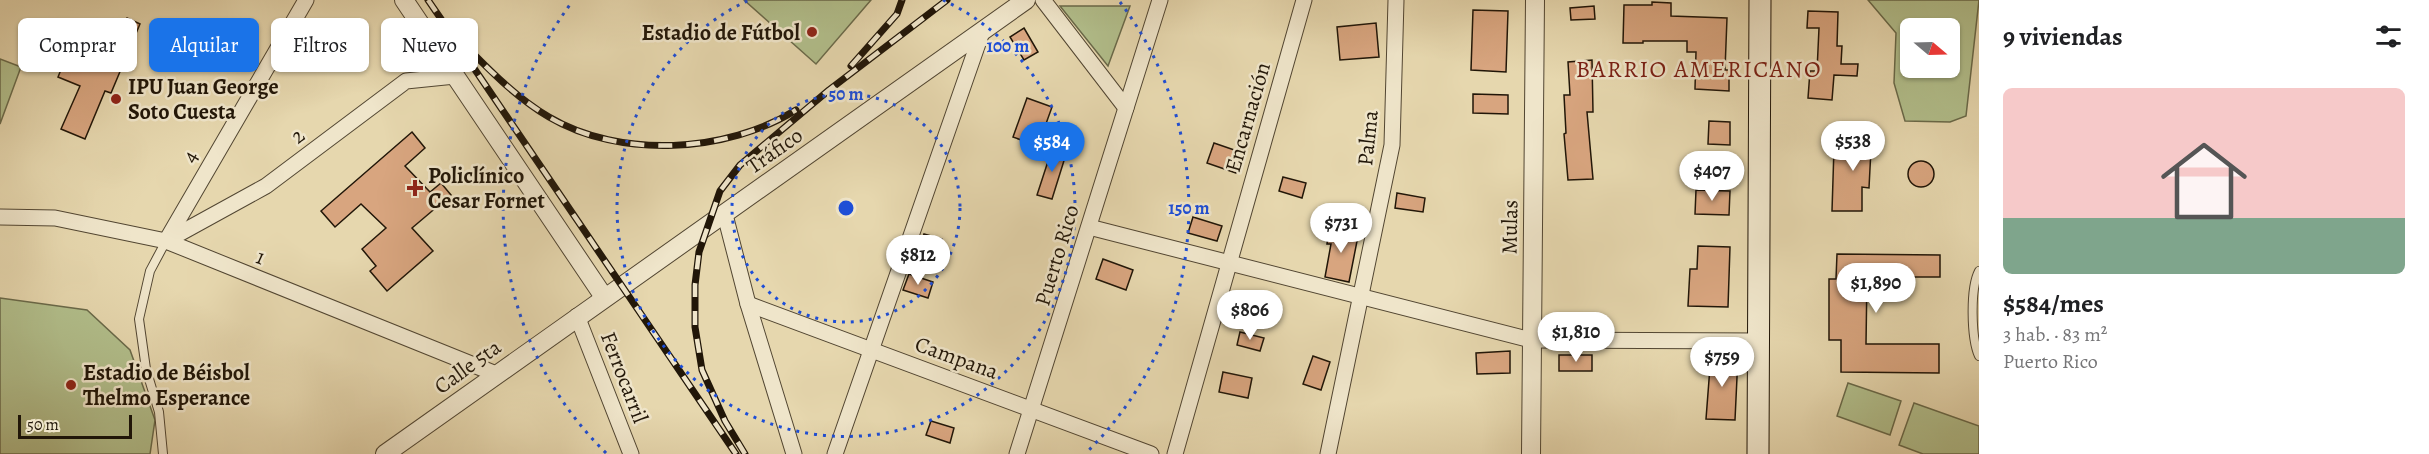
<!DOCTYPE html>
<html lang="es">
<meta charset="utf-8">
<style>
:root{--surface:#fff;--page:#f2f2f2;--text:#202124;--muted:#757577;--accent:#1a73e8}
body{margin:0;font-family:Alegreya,serif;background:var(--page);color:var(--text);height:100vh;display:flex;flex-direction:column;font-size:22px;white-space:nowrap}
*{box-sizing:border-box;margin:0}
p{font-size:20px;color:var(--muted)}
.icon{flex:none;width:33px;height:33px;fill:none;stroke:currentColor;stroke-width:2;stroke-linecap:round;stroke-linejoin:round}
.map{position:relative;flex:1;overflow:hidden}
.side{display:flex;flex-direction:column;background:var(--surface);width:450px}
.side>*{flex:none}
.hud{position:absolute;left:18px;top:18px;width:570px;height:54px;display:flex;gap:12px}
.needle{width:39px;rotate:109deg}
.buttons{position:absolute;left:1900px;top:18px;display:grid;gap:12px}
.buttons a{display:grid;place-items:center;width:60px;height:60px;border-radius:9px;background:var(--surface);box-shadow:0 2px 4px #0004;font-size:30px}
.scale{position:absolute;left:18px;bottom:15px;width:114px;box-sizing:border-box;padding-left:6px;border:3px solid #211608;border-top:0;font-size:16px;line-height:21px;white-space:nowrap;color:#211608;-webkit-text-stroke:4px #efe5ca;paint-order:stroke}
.price{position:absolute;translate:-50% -51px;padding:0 14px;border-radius:21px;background:#fff;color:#222;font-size:20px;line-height:39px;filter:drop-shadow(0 2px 3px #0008)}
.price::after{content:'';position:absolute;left:50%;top:36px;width:18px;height:14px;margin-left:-9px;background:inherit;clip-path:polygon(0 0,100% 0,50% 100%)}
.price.current{background:var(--accent);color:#fff}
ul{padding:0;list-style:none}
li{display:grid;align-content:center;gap:12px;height:318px;padding:0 24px}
li span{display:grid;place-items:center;height:186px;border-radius:9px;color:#555}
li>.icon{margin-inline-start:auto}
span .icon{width:108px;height:108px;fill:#fffc;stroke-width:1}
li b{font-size:26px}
h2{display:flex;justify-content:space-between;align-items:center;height:72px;padding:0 24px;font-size:26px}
.tag{padding:0 21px;border-radius:9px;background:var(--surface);box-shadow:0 2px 4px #0004;font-size:21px;line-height:54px}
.tag.current{background:var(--accent);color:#fff}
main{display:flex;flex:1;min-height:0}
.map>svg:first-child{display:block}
.green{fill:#b2bf8c;stroke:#6a6a4a;stroke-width:1.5;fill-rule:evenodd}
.building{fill:#d8a57f;stroke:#211608;stroke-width:1.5}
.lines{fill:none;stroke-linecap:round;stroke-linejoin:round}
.service-casing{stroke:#524632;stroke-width:10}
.minor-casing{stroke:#524632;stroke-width:17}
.tertiary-casing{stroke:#524632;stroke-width:20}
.secondary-casing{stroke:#211608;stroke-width:23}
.service{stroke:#efe5ca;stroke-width:8}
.minor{stroke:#efe5ca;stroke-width:15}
.tertiary{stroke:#efe5ca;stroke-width:18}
.secondary{stroke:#efe5ca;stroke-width:21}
.rail-casing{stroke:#211608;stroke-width:7}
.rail{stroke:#efe5ca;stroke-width:4.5;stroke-dasharray:14;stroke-linecap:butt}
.ring{fill:none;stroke:#1d4ed8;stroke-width:3;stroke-dasharray:3 6}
.poi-dot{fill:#8f2418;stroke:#efe5ca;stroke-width:2}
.labels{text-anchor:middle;stroke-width:5;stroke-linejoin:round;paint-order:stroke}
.poi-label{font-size:22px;font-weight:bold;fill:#211608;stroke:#efe5ca;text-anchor:start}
.street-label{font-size:22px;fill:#211608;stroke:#efe5ca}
.neighbourhood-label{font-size:24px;letter-spacing:1.5px;fill:#7a1f14;stroke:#efe5ca}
.centre{fill:#1d4ed8;stroke:#efe5ca;stroke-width:3}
.ring-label{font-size:18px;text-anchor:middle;font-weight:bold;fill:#1d4ed8;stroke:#efe5ca;stroke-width:5;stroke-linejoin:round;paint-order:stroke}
</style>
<main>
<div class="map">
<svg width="1979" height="454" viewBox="0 0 1979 454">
<rect width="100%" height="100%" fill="#e6d7ae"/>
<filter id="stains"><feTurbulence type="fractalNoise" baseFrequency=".00333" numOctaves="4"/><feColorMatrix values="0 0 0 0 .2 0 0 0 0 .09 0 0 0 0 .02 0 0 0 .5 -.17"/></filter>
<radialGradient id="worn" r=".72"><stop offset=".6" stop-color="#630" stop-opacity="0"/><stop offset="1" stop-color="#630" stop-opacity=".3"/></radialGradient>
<g class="green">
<path d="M744,0H871L816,64Z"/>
<path d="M1868,0H1979L1966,116L1950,122L1905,121L1894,83L1896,33ZM1911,28H1950V68H1911Z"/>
<path d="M1060,6H1130L1108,66Z"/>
<path d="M0,59L21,67L0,124Z"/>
<path d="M0,298L87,310L130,350L155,420L150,454H0Z"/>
<path d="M1848,383L1901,401L1890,435L1837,416Z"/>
<path d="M1914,403L1979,426V454H1923L1899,445Z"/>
</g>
<g class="building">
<path d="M1652,2L1671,3V16L1727,18L1725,70H1729V91L1695,89L1696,52H1687V41H1643V43H1623L1624,5H1652Z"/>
<path d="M1594,6L1595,19L1571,20L1570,8Z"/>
<path d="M1473,10L1508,11L1506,72L1471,70Z"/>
<path d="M1808,11L1838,12L1837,46H1842L1841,64H1858L1857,76L1834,75L1832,100L1808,98L1810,71H1817L1819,28H1807Z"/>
<path d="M127,18L140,24L111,93L105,91L85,139L61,129L80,86L58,77L69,50L89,58L102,26L121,34Z"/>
<path d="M1376,23L1379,57L1340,60L1337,27Z"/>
<path d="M1024,28L1038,52L1024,60L1010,37Z"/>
<path d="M1592,60L1593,112H1587L1593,179L1568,180L1564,134L1566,133L1564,95H1570L1568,62Z"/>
<path d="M1473,94L1508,95V114L1473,113Z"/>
<path d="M1027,98L1052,107L1038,146L1013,137Z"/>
<path d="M1709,121L1730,122V145L1708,144Z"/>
<path d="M1856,130H1877L1876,149H1871L1869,188L1862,187V211H1832L1834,148L1856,149Z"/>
<path d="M412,132L425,148L405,166L430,192L441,183L451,195L412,228L433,251L387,291L370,271L376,266L362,249L386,228L361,204L335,227L321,211Z"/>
<path d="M1214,143L1243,153L1236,173L1207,163Z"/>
<path d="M1053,146L1067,151L1052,199L1037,195Z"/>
<circle cx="1921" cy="174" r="13"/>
<path d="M1283,177L1306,183L1302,198L1279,191Z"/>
<path d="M1696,190L1730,191L1729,215L1695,214Z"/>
<path d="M1397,193L1425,198L1423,212L1395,208Z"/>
<path d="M1193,217L1222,226L1217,241L1188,233Z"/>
<path d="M1329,228L1359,231L1349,282L1325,277L1331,244H1327Z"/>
<path d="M924,234L942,239L937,256L919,250Z"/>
<path d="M1698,246L1730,247L1728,307L1688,306L1690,269H1697Z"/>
<path d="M1837,254L1940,255V277H1867L1866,344H1939V373L1841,372V340H1829V279H1836Z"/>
<path d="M1103,259L1133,270L1126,290L1096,279Z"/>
<path d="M909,274L933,282L928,298L903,290Z"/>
<path d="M1240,332L1264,338L1260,351L1237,345Z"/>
<path d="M1510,351V373L1477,374L1476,353Z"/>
<path d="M1711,354L1738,356L1735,420L1706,419Z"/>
<rect x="1559" y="355" width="33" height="16"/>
<path d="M1313,356L1330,362L1321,390L1303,384Z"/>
<path d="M1223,372L1252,378L1248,398L1219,392Z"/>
<path d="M931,421L954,428L950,443L926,435Z"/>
</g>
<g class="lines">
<g class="service-casing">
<g id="service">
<path d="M1979,271C1970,288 1971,338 1979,356"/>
<path d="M163,454L159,412L146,369L139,319L150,271L166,241"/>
</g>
</g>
<g class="minor-casing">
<g id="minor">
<path d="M1043,0L1126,108"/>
<path d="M725,215L748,304L794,454"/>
<path d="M0,217L55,218L166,241L496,374"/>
<path d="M1089,227L1531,340L1758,341"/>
<path d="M166,241L266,186L406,81L455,76"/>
<path d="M166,241L306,0"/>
<path d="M748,304L1151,454"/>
<path d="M577,316L631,454"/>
<path d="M835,454L982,32"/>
<path d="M1017,454L1160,0"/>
<path d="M1175,454L1304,0"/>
<path d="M1328,454L1392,145L1396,0"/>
</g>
</g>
<g class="tertiary-casing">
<g id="tertiary">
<path d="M404,0L604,297"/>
<path d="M385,454L1026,0"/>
<path d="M1531,454L1535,0"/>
</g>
</g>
<g class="secondary-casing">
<path id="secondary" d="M1758,454L1760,0"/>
</g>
<use href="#service" class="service"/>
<use href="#minor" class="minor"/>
<use href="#tertiary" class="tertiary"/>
<use href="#secondary" class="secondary"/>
<g class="rail-casing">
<g id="rail">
<path d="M428,0L450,32"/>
<path d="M446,26C478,58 510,94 549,117C620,159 727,153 796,110"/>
<path d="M463,52L736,454"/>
<path d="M851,66L897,14L902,0"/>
<path d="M745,454L725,421L702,370L695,327V285L699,252L720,191L740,165L829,90L947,0"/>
</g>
</g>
<use href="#rail" class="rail"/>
</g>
<g class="ring">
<circle cx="846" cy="208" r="114"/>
<path d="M943 0A229 229 0 1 1 749 0"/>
<path d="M606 453A343 343 0 0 1 572 2M1120 2A343 343 0 0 1 1086 453"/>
</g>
<g class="poi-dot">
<circle cx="812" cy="32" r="6"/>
<circle cx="116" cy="99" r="6"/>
<path d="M412 179h6v6h6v6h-6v6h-6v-6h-6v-6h6z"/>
<circle cx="71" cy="385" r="6"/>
</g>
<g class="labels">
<g class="poi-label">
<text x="800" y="40" text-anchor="end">Estadio de Fútbol</text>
<text x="128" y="94">IPU Juan George<tspan x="128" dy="25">Soto Cuesta</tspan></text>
<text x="428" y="183">Policlínico<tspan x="428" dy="25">Cesar Fornet</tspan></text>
<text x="83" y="380">Estadio de Béisbol<tspan x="83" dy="25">Thelmo Esperance</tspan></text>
</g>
<g class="street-label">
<text transform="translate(1247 117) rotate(-74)" y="8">Encarnación</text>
<text transform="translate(297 135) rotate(-37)" y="8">2</text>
<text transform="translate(1367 138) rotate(-84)" y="8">Palma</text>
<text transform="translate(774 150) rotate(-35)" y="8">Tráfico</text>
<text transform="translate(189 156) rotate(-60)" y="8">4</text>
<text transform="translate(1509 227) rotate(-89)" y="8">Mulas</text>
<text transform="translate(1056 255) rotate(-73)" y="8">Puerto Rico</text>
<text transform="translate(261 256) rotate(23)" y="8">1</text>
<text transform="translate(957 357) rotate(20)" y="8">Campana</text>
<text transform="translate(467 366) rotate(-36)" y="8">Calle 5ta</text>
<text transform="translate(625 377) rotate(69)" y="8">Ferrocarril</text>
</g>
<g class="neighbourhood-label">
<text x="1699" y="77">BARRIO AMERICANO</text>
</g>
</g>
<circle cx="846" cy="208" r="9" class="centre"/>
<g class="ring-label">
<text x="1008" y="52">100 m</text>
<text x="846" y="100">50 m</text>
<text x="1189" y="214">150 m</text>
</g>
<rect width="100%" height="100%" filter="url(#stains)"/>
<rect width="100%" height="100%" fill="url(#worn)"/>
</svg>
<div class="buttons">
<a><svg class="needle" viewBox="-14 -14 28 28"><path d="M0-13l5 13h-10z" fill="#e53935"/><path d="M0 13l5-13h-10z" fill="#757577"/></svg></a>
</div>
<div class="scale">50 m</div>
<b class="price" style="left:1853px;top:172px">$538</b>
<b class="price current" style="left:1052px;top:173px">$584</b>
<b class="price" style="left:1712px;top:202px">$407</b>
<b class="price" style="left:1341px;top:254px">$731</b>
<b class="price" style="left:918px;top:286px">$812</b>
<b class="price" style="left:1876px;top:314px">$1,890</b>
<b class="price" style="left:1250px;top:341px">$806</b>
<b class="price" style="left:1576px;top:363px">$1,810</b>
<b class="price" style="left:1722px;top:388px">$759</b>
<div class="hud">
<a class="tag">Comprar</a>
<a class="tag current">Alquilar</a>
<a class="tag">Filtros</a>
<a class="tag">Nuevo</a>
</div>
</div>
<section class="side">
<h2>9 viviendas<svg class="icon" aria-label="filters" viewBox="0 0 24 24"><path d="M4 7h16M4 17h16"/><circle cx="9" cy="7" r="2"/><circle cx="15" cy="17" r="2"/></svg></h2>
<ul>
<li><span style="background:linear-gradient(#f6c9c9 70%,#7fa58c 0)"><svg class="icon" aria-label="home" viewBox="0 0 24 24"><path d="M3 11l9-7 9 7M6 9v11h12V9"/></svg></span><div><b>$584/mes</b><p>3 hab. · 83 m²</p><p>Puerto Rico</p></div></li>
</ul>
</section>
</main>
